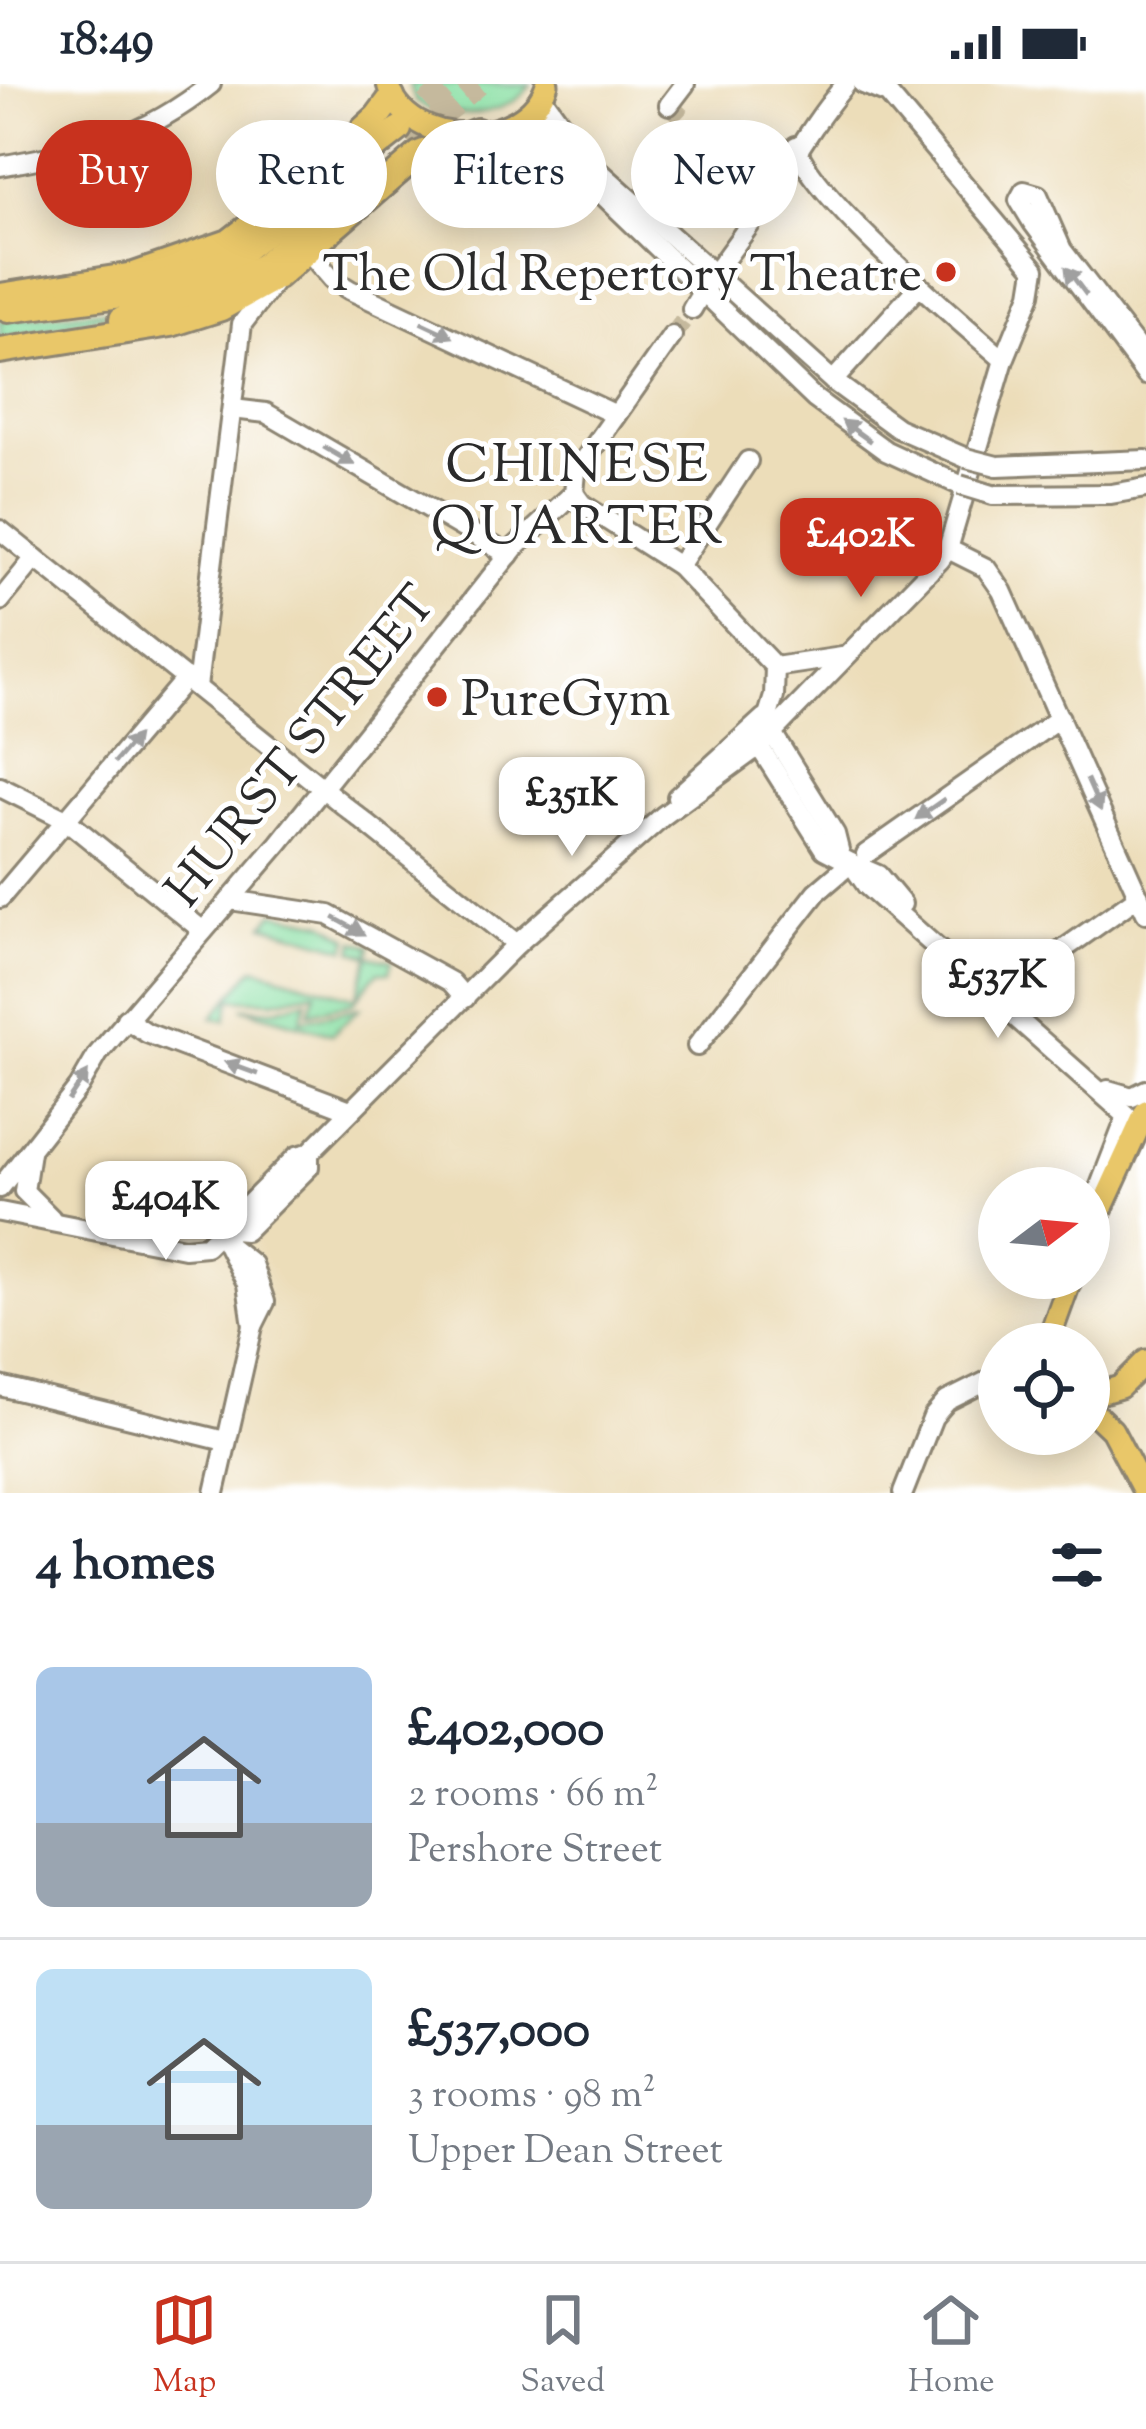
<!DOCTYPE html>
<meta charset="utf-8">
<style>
:root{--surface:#fff;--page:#f2f2f3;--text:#1f2937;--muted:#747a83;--line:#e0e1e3;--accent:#c8321e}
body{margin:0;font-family:"Sorts Mill Goudy",serif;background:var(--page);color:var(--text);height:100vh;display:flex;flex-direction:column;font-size:45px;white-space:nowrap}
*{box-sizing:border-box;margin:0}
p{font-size:39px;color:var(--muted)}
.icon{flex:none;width:66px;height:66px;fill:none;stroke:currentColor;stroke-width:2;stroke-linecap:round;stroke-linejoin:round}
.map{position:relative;height:1409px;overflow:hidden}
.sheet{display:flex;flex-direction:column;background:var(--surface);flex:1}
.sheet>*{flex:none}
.guide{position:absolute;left:36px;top:36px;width:1074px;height:108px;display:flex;gap:24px}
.needle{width:78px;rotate:74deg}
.controls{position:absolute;left:978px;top:1083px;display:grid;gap:24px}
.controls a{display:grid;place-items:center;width:132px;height:132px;border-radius:50%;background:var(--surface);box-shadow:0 6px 30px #0003;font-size:60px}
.price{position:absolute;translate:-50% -102px;padding:0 27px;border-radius:24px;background:#fff;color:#222;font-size:39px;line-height:78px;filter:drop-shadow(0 3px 6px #0008)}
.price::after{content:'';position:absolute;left:50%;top:72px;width:36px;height:27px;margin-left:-18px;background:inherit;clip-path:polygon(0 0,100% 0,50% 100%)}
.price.selected{background:var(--accent);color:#fff}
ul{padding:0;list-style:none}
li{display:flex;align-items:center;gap:36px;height:300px;padding:0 36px}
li+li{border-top:3px solid var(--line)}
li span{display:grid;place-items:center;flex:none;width:336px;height:240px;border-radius:18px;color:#555}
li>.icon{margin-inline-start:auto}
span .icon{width:144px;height:144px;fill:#fffc;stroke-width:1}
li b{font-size:51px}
h2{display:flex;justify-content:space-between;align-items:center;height:144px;padding:0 36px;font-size:51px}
.tag{padding:0 42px;border-radius:54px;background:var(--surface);box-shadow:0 6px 30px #0003;font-size:42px;line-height:108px}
.tag.selected{background:var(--accent);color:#fff}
.status{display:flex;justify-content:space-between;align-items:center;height:84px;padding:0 60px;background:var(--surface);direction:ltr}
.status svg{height:33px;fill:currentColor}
.tabs{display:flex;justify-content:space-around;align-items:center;height:168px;border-top:3px solid var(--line);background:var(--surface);font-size:33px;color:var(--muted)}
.tabs a{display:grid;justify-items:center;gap:6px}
.tabs .selected{color:var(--accent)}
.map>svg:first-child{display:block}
.green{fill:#88dfa3;stroke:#5a8567;stroke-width:3}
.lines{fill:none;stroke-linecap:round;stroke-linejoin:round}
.minor-tunnel{stroke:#c5b99d;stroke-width:18;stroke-dasharray:18 9;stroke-linecap:butt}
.highway-tunnel{stroke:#c5b99d;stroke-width:24;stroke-dasharray:24 12;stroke-linecap:butt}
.minor-casing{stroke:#8c8472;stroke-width:24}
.major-casing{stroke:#8c8472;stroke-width:27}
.highway-casing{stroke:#8c8472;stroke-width:30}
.minor{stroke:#fff;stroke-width:18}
.major{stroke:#e9c769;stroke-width:21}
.highway{stroke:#e9c769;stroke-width:24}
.minor-bridge-casing{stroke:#8c8472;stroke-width:24;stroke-linecap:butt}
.minor-bridge{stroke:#fff;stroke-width:18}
.oneway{fill:#a0a0a0}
.poi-dot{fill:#c8321e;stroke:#fff;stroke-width:4.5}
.labels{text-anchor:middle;stroke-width:10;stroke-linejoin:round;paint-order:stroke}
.poi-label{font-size:51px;fill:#2b2b2b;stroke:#fff;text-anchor:end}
.street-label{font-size:51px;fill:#2b2b2b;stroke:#fff}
.neighbourhood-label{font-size:54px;letter-spacing:3px;fill:#2b2b2b;stroke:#fff}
</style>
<div class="status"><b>18:49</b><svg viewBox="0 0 49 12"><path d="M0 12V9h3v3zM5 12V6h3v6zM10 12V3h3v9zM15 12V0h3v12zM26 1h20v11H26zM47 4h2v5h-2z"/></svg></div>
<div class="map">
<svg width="1146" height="1409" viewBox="0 0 1146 1409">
<rect width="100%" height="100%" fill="#fff"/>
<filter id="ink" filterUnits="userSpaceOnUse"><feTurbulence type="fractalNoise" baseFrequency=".00833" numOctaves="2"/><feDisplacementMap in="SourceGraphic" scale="24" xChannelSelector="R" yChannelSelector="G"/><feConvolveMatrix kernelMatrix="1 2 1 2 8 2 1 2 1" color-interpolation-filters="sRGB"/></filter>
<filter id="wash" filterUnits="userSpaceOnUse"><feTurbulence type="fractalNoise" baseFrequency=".004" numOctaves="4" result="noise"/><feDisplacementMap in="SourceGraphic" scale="48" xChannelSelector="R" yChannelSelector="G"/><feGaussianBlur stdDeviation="2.7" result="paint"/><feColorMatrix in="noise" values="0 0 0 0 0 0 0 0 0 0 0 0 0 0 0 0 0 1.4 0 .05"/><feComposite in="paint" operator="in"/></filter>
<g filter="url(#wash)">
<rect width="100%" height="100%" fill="#ecddb9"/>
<g class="green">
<path d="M409,0H531C510,34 447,38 416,18Z"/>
<path d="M104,226L106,231L0,255V236Z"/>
<path d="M274,829L324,839L349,854L346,865L264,841Z"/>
<path d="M355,857L371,862L369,872L392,877L389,889L378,888L353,919L309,929L316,908L274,917L231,915L226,936L212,934L254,884L356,914L369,872L353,867Z"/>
<path d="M307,916L301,936L360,924L332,950L242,924L273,926Z"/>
</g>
</g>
<g filter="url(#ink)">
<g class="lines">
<g class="minor-tunnel">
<path d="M669,21L686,37"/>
<path d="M672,252L692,225"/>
</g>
<g class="highway-tunnel">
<path d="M399,45L450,0"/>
<path d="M409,59L478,0"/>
</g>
<g class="minor-casing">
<g id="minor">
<path d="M542,13L588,77L833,297L897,344L966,374"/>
<path d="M669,21L685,0"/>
<path d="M505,41L553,63L815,315L886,367L960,401"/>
<path d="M796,62C812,113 958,236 1004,276"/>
<path d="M0,82C87,66 140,57 211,0"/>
<path d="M308,167L332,195L350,206L616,331"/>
<path d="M692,225C714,186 742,154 766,117C793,76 814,37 846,0"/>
<path d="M1146,275L1062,166L1038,111L1024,107L1019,116L1033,139L1146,291"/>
<path d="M833,297L919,202"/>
<path d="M233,325L266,329L509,471"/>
<path d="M997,382L1146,376"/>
<path d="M574,409L582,420L679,482L775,583L774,612L759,661"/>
<path d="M993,411L1111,410L1146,404"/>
<path d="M0,446L517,860"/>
<path d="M948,465L986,484L1002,507L1146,829"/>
<path d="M679,482L748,377"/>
<path d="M0,517L35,474"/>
<path d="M775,583L842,573"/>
<path d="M197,603L242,240L272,201"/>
<path d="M766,639L835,750L840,770"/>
<path d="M759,662L824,765L851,779L867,802L1127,1032L1098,1107L1097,1129"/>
<path d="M0,703L66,736L203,847"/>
<path d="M677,713L764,634"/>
<path d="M866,770L1060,634"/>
<path d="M855,781L878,791L902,820"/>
<path d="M0,814L186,594"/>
<path d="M230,816L329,831L451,898L465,914"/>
<path d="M993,915L1139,812"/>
<path d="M126,935L147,949L350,1026"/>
<path d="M697,962L817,808L851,779"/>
<path d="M1108,1006L1132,1013L1146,1006"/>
<path d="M30,1068L24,1107L51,1134"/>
<path d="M0,1104L79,1003L98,970L279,759L515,463L574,409L576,388L672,252"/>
<path d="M0,1128L184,1164L206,1162L212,1156"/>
<path d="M233,1146L245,1147L309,1083V1069"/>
<path d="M224,1155L234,1135L297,1072L309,1069L517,860L663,732L759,662L940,476L948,465L1004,276L1031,210L1035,185L888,10L863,0"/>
<path d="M226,1158L247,1200L253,1242"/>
<path d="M0,1302L225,1357"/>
<path d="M215,1409L253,1242L265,1218L252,1180L229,1162"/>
<path d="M903,1409L933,1333L947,1317L999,1291"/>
</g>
</g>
<g class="major-casing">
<g id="major">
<path d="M388,0C406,68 527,65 547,0"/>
<path d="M1089,1152L1146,1027"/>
<path d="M1047,1260L1071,1194"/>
<path d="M1089,1312L1120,1303L1146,1277"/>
<path d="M1089,1324L1112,1346L1145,1409"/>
</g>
</g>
<g class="highway-casing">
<g id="highway">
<path d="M0,212L134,191L229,158L294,108L377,33L392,13"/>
<path d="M8,226L128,210L232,175L399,45"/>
<path d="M122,235L227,200L263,182L373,89"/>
<path d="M0,267L171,240L221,224L278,192L419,70L477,47"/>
</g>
</g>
<use href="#minor" class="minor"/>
<use href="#major" class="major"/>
<use href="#highway" class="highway"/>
<g class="minor-bridge-casing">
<g id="minor-bridge">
<path d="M966,374L997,382"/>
<path d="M960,401L993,411"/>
</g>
</g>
<use href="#minor-bridge" class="minor-bridge"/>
</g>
<defs><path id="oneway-solid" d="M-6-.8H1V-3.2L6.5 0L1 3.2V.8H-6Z" transform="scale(3)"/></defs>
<g class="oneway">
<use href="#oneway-solid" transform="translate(1076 197) rotate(-127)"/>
<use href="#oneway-solid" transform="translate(437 246) rotate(25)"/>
<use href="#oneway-solid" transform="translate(856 347) rotate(-144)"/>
<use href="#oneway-solid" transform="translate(339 372) rotate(30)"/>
<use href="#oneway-solid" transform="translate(126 665) rotate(-50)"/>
<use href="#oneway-solid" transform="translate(1094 711) rotate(66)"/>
<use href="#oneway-solid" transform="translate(930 725) rotate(145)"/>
<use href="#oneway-solid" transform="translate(349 842) rotate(29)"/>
<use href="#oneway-solid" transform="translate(241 984) rotate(-160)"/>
<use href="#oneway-solid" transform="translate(78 1002) rotate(-56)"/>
</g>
</g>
<g class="poi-dot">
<circle cx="946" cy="188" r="12"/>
<circle cx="437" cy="613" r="12"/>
</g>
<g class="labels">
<g class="poi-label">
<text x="922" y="206">The Old Repertory Theatre</text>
<text x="461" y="631" text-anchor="start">PureGym</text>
</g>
<g class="street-label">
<text transform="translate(299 661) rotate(-51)" y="18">HURST STREET</text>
</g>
<g class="neighbourhood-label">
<text x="578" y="397">CHINESE<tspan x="578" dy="62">QUARTER</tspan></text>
</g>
</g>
</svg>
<div class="controls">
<a><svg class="needle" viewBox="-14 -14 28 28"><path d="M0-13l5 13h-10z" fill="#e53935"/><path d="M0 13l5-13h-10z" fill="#747a83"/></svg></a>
<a><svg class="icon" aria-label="locate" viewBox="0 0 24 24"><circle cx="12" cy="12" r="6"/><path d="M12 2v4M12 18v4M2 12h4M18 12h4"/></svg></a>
</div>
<b class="price selected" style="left:861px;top:516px">£402K</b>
<b class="price" style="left:572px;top:775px">£351K</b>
<b class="price" style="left:998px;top:957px">£537K</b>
<b class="price" style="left:166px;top:1179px">£404K</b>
<div class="guide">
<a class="tag selected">Buy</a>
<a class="tag">Rent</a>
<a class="tag">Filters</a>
<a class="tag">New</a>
</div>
</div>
<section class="sheet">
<h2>4 homes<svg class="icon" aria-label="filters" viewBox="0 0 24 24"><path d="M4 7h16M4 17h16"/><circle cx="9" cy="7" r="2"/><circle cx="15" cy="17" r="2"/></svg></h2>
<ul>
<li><span style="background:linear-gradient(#a9c7e8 65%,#9aa5b1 0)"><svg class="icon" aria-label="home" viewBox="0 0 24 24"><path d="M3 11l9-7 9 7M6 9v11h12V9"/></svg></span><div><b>£402,000</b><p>2 rooms · 66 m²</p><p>Pershore Street</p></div></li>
<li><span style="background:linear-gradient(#bfe0f5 65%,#9aa5b1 0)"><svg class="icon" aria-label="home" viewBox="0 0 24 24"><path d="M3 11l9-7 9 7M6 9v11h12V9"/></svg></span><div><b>£537,000</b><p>3 rooms · 98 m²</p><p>Upper Dean Street</p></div></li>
</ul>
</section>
<nav class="tabs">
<a class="selected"><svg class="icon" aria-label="map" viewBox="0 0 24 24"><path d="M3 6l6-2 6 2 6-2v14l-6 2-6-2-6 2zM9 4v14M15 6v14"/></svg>Map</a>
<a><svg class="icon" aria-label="saved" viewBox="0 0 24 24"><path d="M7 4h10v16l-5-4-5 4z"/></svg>Saved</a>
<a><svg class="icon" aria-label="home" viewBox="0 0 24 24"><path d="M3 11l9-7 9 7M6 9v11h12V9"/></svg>Home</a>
</nav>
